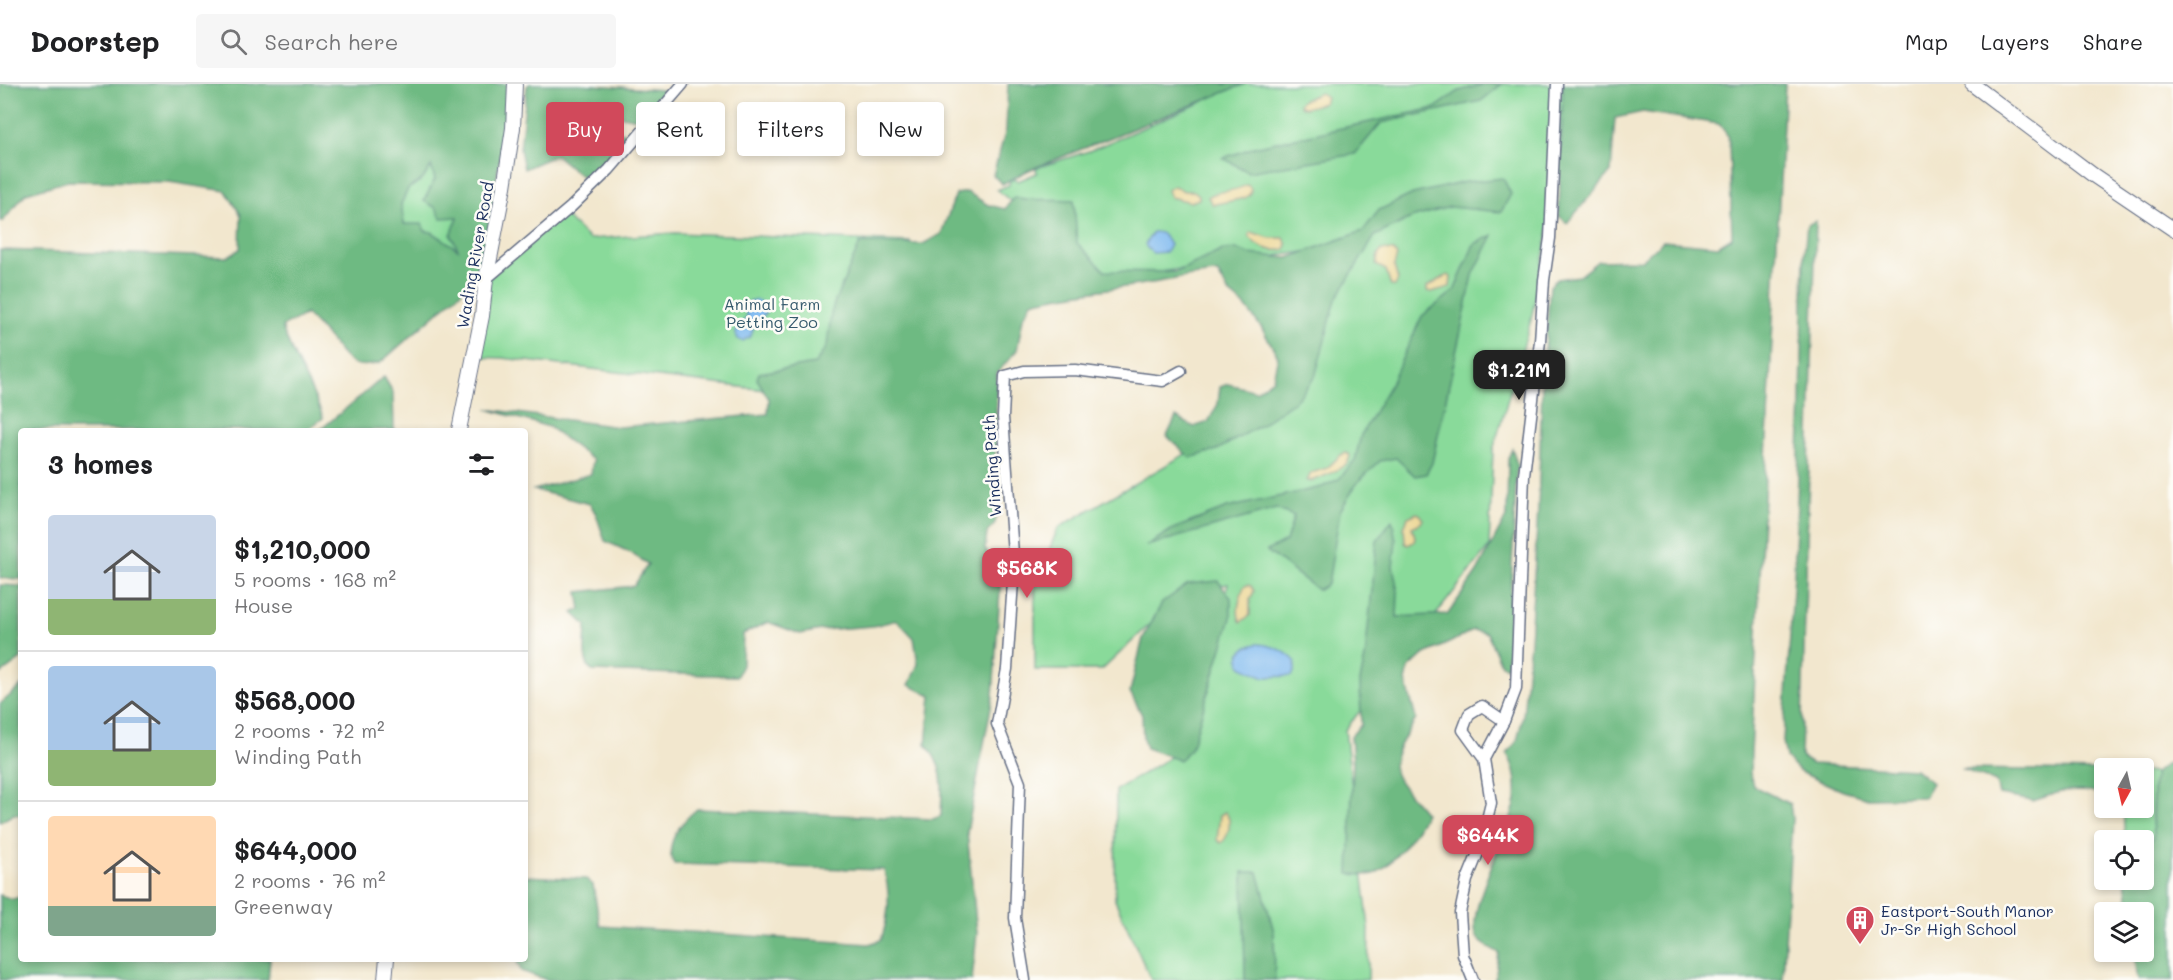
<!DOCTYPE html>
<meta charset="utf-8">
<style>
:root{--surface:#fff;--page:#f6f6f6;--text:#202124;--muted:#757577;--line:#e0e0e0;--accent:#d1495b}
body{margin:0;font-family:Mali,sans-serif;background:var(--page);color:var(--text);height:100vh;display:flex;flex-direction:column;font-size:22px;white-space:nowrap}
*{box-sizing:border-box;margin:0}
p{font-size:20px;color:var(--muted)}
.icon{flex:none;width:33px;height:33px;fill:none;stroke:currentColor;stroke-width:2;stroke-linecap:round;stroke-linejoin:round}
.map{position:relative;flex:1;overflow:hidden}
.details{position:absolute;left:18px;top:344px;width:510px;height:534px;display:flex;flex-direction:column;background:var(--surface);border-radius:6px;box-shadow:0 3px 9px #0003}
.details>*{flex:none}
.banner{position:absolute;left:546px;top:18px;width:570px;height:54px;display:flex;gap:12px}
.needle{width:39px;rotate:188deg}
.fabs{position:absolute;left:2094px;top:674px;display:grid;gap:12px}
.fabs a{display:grid;place-items:center;width:60px;height:60px;border-radius:6px;background:var(--surface);box-shadow:0 3px 9px #0003;font-size:30px}
.price{position:absolute;translate:-50% -51px;padding:0 14px;border-radius:12px;background:var(--accent);color:#fff;font-size:20px;line-height:39px;filter:drop-shadow(0 2px 3px #0008)}
.price::after{content:'';position:absolute;left:50%;top:36px;width:18px;height:14px;margin-left:-9px;background:inherit;clip-path:polygon(0 0,100% 0,50% 100%)}
.price.selected{background:#222;color:#fff}
ul{padding:0;list-style:none}
li{display:flex;align-items:center;gap:18px;height:150px;padding:0 30px}
li+li{border-top:2px solid var(--line)}
li span{display:grid;place-items:center;flex:none;width:168px;height:120px;border-radius:6px;color:#555}
li>.icon{margin-inline-start:auto}
span .icon{width:72px;height:72px;fill:#fffc;stroke-width:1}
li b{font-size:26px}
h2{display:flex;justify-content:space-between;align-items:center;height:72px;padding:0 30px;font-size:26px}
.tag{padding:0 21px;border-radius:6px;background:var(--surface);box-shadow:0 3px 9px #0003;font-size:21px;line-height:54px}
.tag.selected{background:var(--accent);color:#fff}
header{display:flex;align-items:center;gap:36px;box-sizing:border-box;height:84px;padding:0 30px;background:var(--surface);border-bottom:2px solid var(--line)}
header strong{font-size:28px}
nav{display:flex;gap:33px;margin-inline-start:auto;font-size:21px}
.search{width:420px;height:54px;background:var(--page);display:flex;align-items:center;gap:15px;box-sizing:border-box;padding:0 21px;border-radius:6px;color:var(--muted);font-size:22px}
.map>svg:first-child{display:block}
.green{fill:#89da9a;stroke:#52847c;stroke-width:1.5}
.forest{fill:#6eba82;stroke:#447470;stroke-width:1.5;fill-rule:evenodd}
.sand{fill:#eeda9e;stroke:#84847e;stroke-width:1.5}
.water{fill:#7eb9f0;stroke:#4c74a7;stroke-width:1.5}
.lines{fill:none;stroke-linecap:round;stroke-linejoin:round}
.minor-casing{stroke:#666f85;stroke-width:13}
.secondary-casing{stroke:#666f85;stroke-width:16}
.minor{stroke:#fff;stroke-width:10}
.secondary{stroke:#fff;stroke-width:14}
.labels{text-anchor:middle;stroke-width:5;stroke-linejoin:round;paint-order:stroke}
.street-label{font-size:16px;fill:#1b2f5e;stroke:#fdfcf7}
.park-label{font-size:16px;fill:#365a6d;stroke:#fdfcf7}
.poi-label{font-size:16px;fill:#1b2f5e;stroke:#fdfcf7;text-anchor:start}
</style>
<header>
<strong>Doorstep</strong>
<div class="search"><svg class="icon" aria-label="search" viewBox="0 0 24 24"><circle cx="10" cy="10" r="6"/><path d="M15 15l6 6"/></svg>Search here</div>
<nav><a>Map</a><a>Layers</a><a>Share</a></nav>
</header>
<div class="map">
<svg width="2173" height="896" viewBox="0 0 2173 896">
<rect width="100%" height="100%" fill="#fdfcf7"/>
<filter id="ink" filterUnits="userSpaceOnUse"><feTurbulence type="fractalNoise" baseFrequency=".0167" numOctaves="2"/><feDisplacementMap in="SourceGraphic" scale="12" xChannelSelector="R" yChannelSelector="G"/><feConvolveMatrix kernelMatrix="1 2 1 2 8 2 1 2 1" color-interpolation-filters="sRGB"/></filter>
<filter id="wash" filterUnits="userSpaceOnUse"><feTurbulence type="fractalNoise" baseFrequency=".008" numOctaves="4" result="noise"/><feDisplacementMap in="SourceGraphic" scale="24" xChannelSelector="R" yChannelSelector="G"/><feGaussianBlur stdDeviation="1.35" result="paint"/><feColorMatrix in="noise" values="0 0 0 0 0 0 0 0 0 0 0 0 0 0 0 0 0 1.4 0 .05"/><feComposite in="paint" operator="in"/></filter>
<g filter="url(#wash)">
<rect width="100%" height="100%" fill="#f2e7ce"/>
<g class="green">
<path d="M1245,0H1569L1562,25L1561,61L1547,155L1531,236L1493,366L1489,463L1345,646L1369,844L1368,896H1151L1115,816L1116,706L1177,669L1228,500L1183,509L1102,586H1035V501L1058,444L1301,303L1334,164L1107,195L997,106L1009,101L1010,96L1016,95L1018,97L1037,89L1036,84L1089,67L1200,19L1208,14Z"/>
<path d="M431,82L435,95L424,117L459,133V166L425,147L404,140L401,120L408,105L423,95Z"/>
<path d="M563,130L589,155L675,149L910,158L815,312L502,274L473,273L486,196Z"/>
<path d="M2144,688L2154,689L2152,731L2153,755L2125,756L2123,723H2144Z"/>
</g>
<g class="forest">
<path d="M0,0H507L506,33L483,184L478,193L380,279C347,288 345,272 326,251C320,244 313,237 306,230L282,243C293,275 312,301 323,334L307,346H21V495L0,494V166L227,173L240,165L241,131L226,107L169,98L68,97L26,109L3,137H0ZM431,82L435,95L424,117L436,124L441,134L458,133L451,151L458,165L432,148L425,147L422,140H404L401,120L408,105L423,95Z"/>
<path d="M530,0H579L663,6L657,17L638,35L617,31L592,18C570,24 555,29 564,55L582,63L600,57L617,47L630,51L589,93L581,92L556,71L524,85L520,65L527,2Z"/>
<path d="M1008,0H1245L1029,86L1002,100L993,91L1006,46Z"/>
<path d="M1485,0H1502L1481,17L1381,39L1355,70L1248,88L1223,74L1258,62L1435,24L1459,7Z"/>
<path d="M1563,0H1785L1750,689L1753,702L1790,720L1792,734L1783,896H1495L1499,869C1493,865 1483,861 1479,856C1460,832 1514,742 1516,715C1517,700 1515,682 1507,670L1517,657L1523,632L1530,558L1538,426L1542,303L1550,202L1557,195L1579,192L1598,177L1642,176L1663,157L1718,162L1732,153L1729,58L1726,49L1719,40L1643,28L1615,34L1611,88L1567,139L1559,132Z"/>
<path d="M1503,94L1511,110L1501,128L1450,123L1411,134L1375,152L1336,215L1315,293L1297,315L1261,341L1217,366L1190,374L1167,352L1176,333L1194,343L1208,338L1218,320L1220,303L1228,300L1256,307L1273,295L1278,272L1261,243L1245,222L1228,208L1218,189C1197,190 1178,195 1158,198C1116,205 1073,208 1032,218L1023,234L1017,266L997,289L995,383L998,430L994,441L987,449L985,465L1001,491L993,613L967,748L977,849L972,896H547L521,887L516,875L525,874V792L586,795L593,801L600,842L869,860L881,856C889,832 891,811 884,786L674,780C663,760 682,737 697,725L933,735L941,732C942,701 946,686 926,660L931,612L909,601L918,580L914,554L897,536L873,542L821,546L800,550L768,538L743,550L742,581L737,592L592,587C581,577 586,555 586,541L573,529L581,525L578,508L634,502L648,480L629,468L605,457L596,430L590,420L534,406L591,390L593,376L549,343L487,325L619,343L768,330L769,315L757,295L759,289L815,280L827,262L831,230L835,217L860,159L923,160L941,150L956,110L967,108L988,121L1005,125L1014,113C1032,118 1054,114 1074,116L1077,159L1105,187L1176,188L1223,166L1236,165L1249,170L1288,174L1363,147L1379,126L1413,110L1465,98Z"/>
<path d="M1816,137L1801,673L1812,680L1915,685L1932,699L1924,713L1868,714L1843,707L1800,688L1786,674L1783,657L1794,491L1801,319L1804,171L1807,141Z"/>
<path d="M1493,151L1473,191L1432,379L1426,390L1415,392L1396,374L1380,377L1357,399L1340,427L1328,500L1318,506L1267,467L1286,457L1294,432L1276,425L1146,462L1173,445L1227,424L1322,403L1339,395L1355,376L1361,351L1391,299L1422,232L1454,207L1474,160Z"/>
<path d="M384,293L393,308L394,346H320Z"/>
<path d="M1512,364L1517,380L1507,583L1501,581L1487,549L1473,546L1451,558L1423,571L1409,584L1406,597L1416,635C1383,687 1388,684 1425,729C1419,745 1391,784 1373,790C1367,792 1356,790 1349,790L1353,678L1351,652L1361,641L1360,597L1365,574L1377,456L1392,436L1396,456L1393,483L1398,507L1397,533L1448,530L1477,488L1507,431L1508,375Z"/>
<path d="M1218,497L1231,514V534L1191,665L1179,676L1146,664L1143,655L1142,631L1130,608L1143,554L1162,519L1188,500Z"/>
<path d="M0,501L21,502V575L2,589H0Z"/>
<path d="M21,602V731L14,730L0,738V620Z"/>
<path d="M2173,676V896H2138L2134,867H2144V828H2129L2125,795H2144V757L2153,755L2152,731L2154,689Z"/>
<path d="M1962,685L2103,687L2104,710L2081,707L2060,708L2033,717L1999,711L1996,698Z"/>
<path d="M1243,788H1258L1274,848L1275,896H1245Z"/>
<path d="M0,811L12,815L21,813V874L270,875L268,896H0Z"/>
</g>
<g class="sand">
<path d="M1320,9L1326,13L1324,19L1305,24L1300,22L1299,20L1303,16Z"/>
<path d="M1246,101L1249,102L1251,105L1250,110L1245,114L1216,120H1212L1208,113C1218,105 1234,109 1246,101Z"/>
<path d="M1174,102L1184,107H1194L1199,111V115L1191,118L1170,113L1167,106Z"/>
<path d="M1251,148L1270,154H1284L1287,161L1285,165C1273,169 1254,163 1249,151Z"/>
<path d="M1382,166L1394,167L1397,172L1394,182L1398,196L1395,202H1391L1386,186L1376,181L1378,171Z"/>
<path d="M1448,191L1451,193L1450,203L1431,208L1427,207V203Z"/>
<path d="M1346,369L1350,371C1349,376 1350,376 1346,380C1341,385 1314,398 1307,397L1311,389L1327,384L1341,371Z"/>
<path d="M1417,429L1421,431L1423,435L1421,439L1412,443L1415,453L1414,458L1408,461L1405,459L1404,443L1408,433Z"/>
<path d="M1247,501L1251,502L1254,507L1250,516V531L1241,538C1235,529 1240,513 1244,503Z"/>
<path d="M1225,728C1233,736 1229,753 1221,759L1217,756L1220,731Z"/>
</g>
<g class="water">
<path d="M1153,148C1163,147 1165,153 1170,161L1166,168L1153,169L1147,164L1145,160Z"/>
<path d="M756,216L766,221L765,230L755,238L751,252L743,257L739,256C731,246 741,241 747,233L746,228L750,217Z"/>
<path d="M1258,560C1271,561 1285,566 1295,577V586L1292,592L1264,593L1241,582C1236,567 1245,562 1258,560Z"/>
</g>
</g>
<g filter="url(#ink)">
<g class="lines">
<g class="minor-casing">
<g id="minor">
<path d="M486,195L571,123L609,86L683,0"/>
<path d="M1504,637L1516,605L1524,391L1540,257L1544,196L1550,154L1557,0"/>
<path d="M1025,896L1015,834L1020,699L997,640L1007,585L1014,483L1003,333L1005,292L1024,287L1075,286L1163,297L1181,287"/>
<path d="M1473,896L1463,871L1460,829L1467,796L1480,764L1491,719L1484,675L1463,646L1469,630L1482,622L1504,637L1484,675"/>
</g>
</g>
<g class="secondary-casing">
<g id="secondary">
<path d="M1972,0L2093,91L2173,145"/>
<path d="M459,346L482,232L486,195L504,103L513,44L515,0"/>
<path d="M385,896L387,874"/>
</g>
</g>
<use href="#minor" class="minor"/>
<use href="#secondary" class="secondary"/>
</g>
</g>
<defs>
<g id="building-pin" transform="scale(1.5)"><path d="M0 17L-7.5 6A9.5 9.5 0 1 1 7.5 6Z" fill="#d1495b" stroke="#fdfcf7"/><path d="M-4-6H4V6H1V3H-1V6H-4ZM-2.5-4.3h1.7v1.8h-1.7ZM.8-4.3h1.7v1.8H.8ZM-2.5-1h1.7V.8h-1.7ZM.8-1h1.7V.8H.8Z" fill="#fff"/></g>
</defs>
<g fill-rule="evenodd">
<use href="#building-pin" x="1860" y="836"/>
</g>
<g class="labels">
<g class="street-label">
<text transform="translate(475 171) rotate(-80)" y="6">Wading River Road</text>
<text transform="translate(992 382) rotate(-94)" y="6">Winding Path</text>
</g>
<g class="park-label">
<text x="772" y="226">Animal Farm<tspan x="772" dy="18">Petting Zoo</tspan></text>
</g>
<g class="poi-label">
<text x="1881" y="833">Eastport-South Manor<tspan x="1881" dy="18">Jr-Sr High School</tspan></text>
</g>
</g>
</svg>
<div class="fabs">
<a><svg class="needle" viewBox="-14 -14 28 28"><path d="M0-13l5 13h-10z" fill="#e53935"/><path d="M0 13l5-13h-10z" fill="#757577"/></svg></a>
<a><svg class="icon" aria-label="locate" viewBox="0 0 24 24"><circle cx="12" cy="12" r="6"/><path d="M12 2v4M12 18v4M2 12h4M18 12h4"/></svg></a>
<a><svg class="icon" aria-label="layers" viewBox="0 0 24 24"><path d="M12 4l9 5-9 5-9-5zM3 14l9 5 9-5"/></svg></a>
</div>
<b class="price selected" style="left:1519px;top:317px">$1.21M</b>
<b class="price" style="left:1027px;top:515px">$568K</b>
<b class="price" style="left:1488px;top:782px">$644K</b>
<div class="banner">
<a class="tag selected">Buy</a>
<a class="tag">Rent</a>
<a class="tag">Filters</a>
<a class="tag">New</a>
</div>
<section class="details">
<h2>3 homes<svg class="icon" aria-label="filters" viewBox="0 0 24 24"><path d="M4 7h16M4 17h16"/><circle cx="9" cy="7" r="2"/><circle cx="15" cy="17" r="2"/></svg></h2>
<ul>
<li><span style="background:linear-gradient(#c9d6e8 70%,#8fb573 0)"><svg class="icon" aria-label="home" viewBox="0 0 24 24"><path d="M3 11l9-7 9 7M6 9v11h12V9"/></svg></span><div><b>$1,210,000</b><p>5 rooms · 168 m²</p><p>House</p></div></li>
<li><span style="background:linear-gradient(#a9c7e8 70%,#8fb573 0)"><svg class="icon" aria-label="home" viewBox="0 0 24 24"><path d="M3 11l9-7 9 7M6 9v11h12V9"/></svg></span><div><b>$568,000</b><p>2 rooms · 72 m²</p><p>Winding Path</p></div></li>
<li><span style="background:linear-gradient(#ffd9b3 75%,#7fa58c 0)"><svg class="icon" aria-label="home" viewBox="0 0 24 24"><path d="M3 11l9-7 9 7M6 9v11h12V9"/></svg></span><div><b>$644,000</b><p>2 rooms · 76 m²</p><p>Greenway</p></div></li>
</ul>
</section>
</div>
